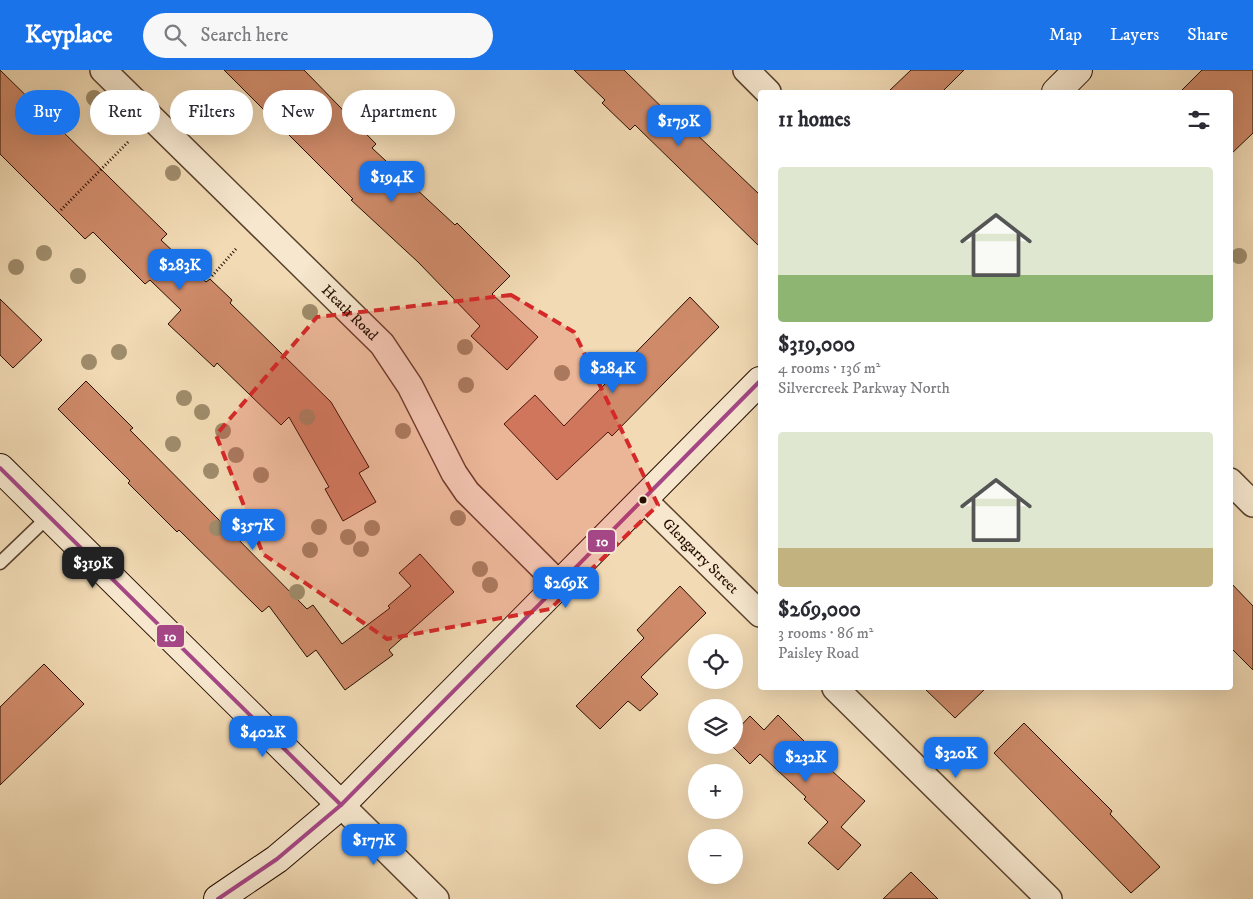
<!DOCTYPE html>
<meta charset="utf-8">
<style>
:root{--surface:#fff;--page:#f7f7f7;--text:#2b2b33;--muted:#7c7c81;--accent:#1a73e8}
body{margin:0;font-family:"IM FELL DW Pica",serif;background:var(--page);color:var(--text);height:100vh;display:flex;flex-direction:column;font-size:19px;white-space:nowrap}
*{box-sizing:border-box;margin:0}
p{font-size:16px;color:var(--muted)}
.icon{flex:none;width:28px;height:28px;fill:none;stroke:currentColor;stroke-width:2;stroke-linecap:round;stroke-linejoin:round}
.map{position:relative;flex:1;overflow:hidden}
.panel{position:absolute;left:758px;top:20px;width:475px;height:600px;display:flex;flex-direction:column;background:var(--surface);border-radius:5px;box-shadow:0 5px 20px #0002}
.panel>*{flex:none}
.top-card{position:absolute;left:15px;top:20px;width:475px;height:45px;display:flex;gap:10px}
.buttons{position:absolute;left:688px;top:564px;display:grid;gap:10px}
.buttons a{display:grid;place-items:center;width:55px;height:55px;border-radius:50%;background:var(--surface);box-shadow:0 5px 20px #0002;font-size:25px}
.price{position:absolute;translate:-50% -42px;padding:0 11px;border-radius:10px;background:var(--accent);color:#fff;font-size:16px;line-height:32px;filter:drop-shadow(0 1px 2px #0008)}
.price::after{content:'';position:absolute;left:50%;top:30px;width:15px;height:11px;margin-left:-8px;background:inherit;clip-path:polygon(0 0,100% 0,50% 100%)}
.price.selected{background:#222;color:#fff}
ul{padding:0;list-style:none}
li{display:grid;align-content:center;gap:10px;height:265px;padding:0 20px}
li span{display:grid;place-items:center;height:155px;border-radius:5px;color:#555}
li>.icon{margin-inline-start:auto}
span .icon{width:90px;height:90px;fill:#fffc;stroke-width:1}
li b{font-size:21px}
h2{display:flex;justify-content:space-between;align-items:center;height:60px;padding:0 20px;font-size:21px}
.chip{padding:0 18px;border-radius:22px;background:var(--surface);box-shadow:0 5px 20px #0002;font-size:18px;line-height:45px}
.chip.selected{background:var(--accent);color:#fff}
header{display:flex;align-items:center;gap:30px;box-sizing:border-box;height:70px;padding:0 25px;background:var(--accent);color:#fff}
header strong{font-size:24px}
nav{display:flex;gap:28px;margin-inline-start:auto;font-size:18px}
.search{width:350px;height:45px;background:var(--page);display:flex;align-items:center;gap:12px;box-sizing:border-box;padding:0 18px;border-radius:28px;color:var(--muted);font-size:19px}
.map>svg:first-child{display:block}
.building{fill:#ce8a69;stroke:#270f00}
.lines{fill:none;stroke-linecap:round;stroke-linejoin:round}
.service-casing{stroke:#5a422d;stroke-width:15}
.minor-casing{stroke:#5a422d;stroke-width:28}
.secondary-casing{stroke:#270f00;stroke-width:30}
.path{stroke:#270f00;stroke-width:3;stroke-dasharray:1 2.5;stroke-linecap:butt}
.service{stroke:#f6e7ce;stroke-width:12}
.minor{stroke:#f6e7ce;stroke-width:25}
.secondary{stroke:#f6e7ce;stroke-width:28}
.bus-1-casing{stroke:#f6e7ce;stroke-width:8}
.bus-1{stroke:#a54686;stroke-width:4}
.tree{fill:#9f8c6b}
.marked{fill:#d62828;fill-opacity:0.2;stroke:#d62828;stroke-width:4;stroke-dasharray:10 6;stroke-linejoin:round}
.bus-dot{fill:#270f00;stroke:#f6e7ce;stroke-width:2}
.labels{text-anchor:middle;stroke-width:4;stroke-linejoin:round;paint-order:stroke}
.street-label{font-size:15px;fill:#270f00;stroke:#f6e7ce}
.line-badge{stroke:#f6e7ce;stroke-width:2}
.badge-label{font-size:14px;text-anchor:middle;font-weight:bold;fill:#fff}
</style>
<header>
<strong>Keyplace</strong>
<div class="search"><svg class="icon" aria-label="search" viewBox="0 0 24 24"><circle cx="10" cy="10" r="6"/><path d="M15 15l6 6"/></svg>Search here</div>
<nav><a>Map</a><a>Layers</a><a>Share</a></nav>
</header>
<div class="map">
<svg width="1253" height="829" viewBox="0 0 1253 829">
<rect width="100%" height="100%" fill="#f1dab4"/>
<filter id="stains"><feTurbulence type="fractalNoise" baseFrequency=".004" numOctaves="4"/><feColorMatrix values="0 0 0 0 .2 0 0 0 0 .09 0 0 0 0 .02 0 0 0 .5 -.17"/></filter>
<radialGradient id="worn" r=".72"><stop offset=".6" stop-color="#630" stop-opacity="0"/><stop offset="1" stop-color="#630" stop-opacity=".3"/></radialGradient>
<g class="building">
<path d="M0,0L167,164L161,170L206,212L210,209L232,230L230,233L331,332L369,397L359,403L376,432L343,451L325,419L329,417L289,347L281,355L217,293L214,297L168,254L181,240L150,210L145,214L93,162L85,169L0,84Z"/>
<path d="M224,0H304L376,74L372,78L455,155L457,153L510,206L492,224L538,267L507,300L471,266L480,256L418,192L351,130L353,129Z"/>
<path d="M574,0H624L686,61L690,58L760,125V177L635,55L630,60L602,33L605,30Z"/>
<path d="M911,0H964L942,22H888Z"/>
<path d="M1202,0H1253V63L1230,85V22H1180Z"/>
<path d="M690,227L719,257L612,366L608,362L557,410L504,354L535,325L564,356Z"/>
<path d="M0,229L42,270L13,298L0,285Z"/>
<path d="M86,311L133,358L130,360L307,539L313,535L342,574L390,538L388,536L411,516L399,503L420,484L454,522L389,580L393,585L345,620L316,580L307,587L269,536L262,542L179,460L177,462L128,413L130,411L58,339Z"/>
<path d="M1230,512L1253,536V600L1230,577Z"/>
<path d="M680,516L706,543L641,607L658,624L640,641L628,631L600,659L576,636L644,568L637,560Z"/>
<path d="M44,594L84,634L0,715V637Z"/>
<path d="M924,618H986L955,648Z"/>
<path d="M778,645L811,678L809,680L865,731L841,757L861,775L838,800L808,773L828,752L804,729L806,727L760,684L750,694L731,675H734V663L750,646L764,660Z"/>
<path d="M1024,653L1112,741L1110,744L1160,797L1131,823L994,683Z"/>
<path d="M911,802L938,829H883Z"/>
</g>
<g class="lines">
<g class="service-casing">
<path id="service" d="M0,493L49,446"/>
</g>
<g class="minor-casing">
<g id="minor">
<path id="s1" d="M103,0L382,274L410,316L454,403L467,422L560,515"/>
<path d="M746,0L768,22"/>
<path d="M1230,411L1253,434"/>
<path id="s2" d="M643,429L760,544"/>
<path d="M835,618L1049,829"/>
<path d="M341,735L436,829"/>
</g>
</g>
<g class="secondary-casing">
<g id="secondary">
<path d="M1056,22L1078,0"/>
<path d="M0,398L341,735"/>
<path d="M218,829L277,789L341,735L760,311"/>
</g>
</g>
<g class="path">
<path d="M61,140L128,72"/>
<path d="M212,206L236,179"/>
</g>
<use href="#service" class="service"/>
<use href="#minor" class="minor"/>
<use href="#secondary" class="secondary"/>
<g class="bus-1-casing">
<g id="bus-1">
<path d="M0,398L341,735"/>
<path d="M218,829L277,789L341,735L760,311"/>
</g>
</g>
<use href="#bus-1" class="bus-1"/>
</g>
<g class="tree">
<circle cx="94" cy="28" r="8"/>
<circle cx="173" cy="103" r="8"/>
<circle cx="44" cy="183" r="8"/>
<circle cx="1239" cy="186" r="8"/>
<circle cx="16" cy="197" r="8"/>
<circle cx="78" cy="206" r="8"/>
<circle cx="310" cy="242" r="8"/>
<circle cx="465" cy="277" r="8"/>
<circle cx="119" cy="282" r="8"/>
<circle cx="89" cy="292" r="8"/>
<circle cx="562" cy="303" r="8"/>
<circle cx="466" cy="315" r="8"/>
<circle cx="184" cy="328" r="8"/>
<circle cx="202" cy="342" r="8"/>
<circle cx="307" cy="347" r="8"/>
<circle cx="223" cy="361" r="8"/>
<circle cx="403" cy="361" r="8"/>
<circle cx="173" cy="374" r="8"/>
<circle cx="236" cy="385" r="8"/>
<circle cx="211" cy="401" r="8"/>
<circle cx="261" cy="405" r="8"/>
<circle cx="458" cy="448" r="8"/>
<circle cx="319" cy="457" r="8"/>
<circle cx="217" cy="458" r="8"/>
<circle cx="372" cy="458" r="8"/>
<circle cx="348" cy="467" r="8"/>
<circle cx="361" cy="479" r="8"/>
<circle cx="310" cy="480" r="8"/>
<circle cx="480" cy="499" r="8"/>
<circle cx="490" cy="515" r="8"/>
<circle cx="297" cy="522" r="8"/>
</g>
<path class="marked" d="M511,225L574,262L658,435L550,539L387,569L263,484L216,365L317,247Z"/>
<circle class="bus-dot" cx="643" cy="430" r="4.5"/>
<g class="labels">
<g class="street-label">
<text dy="5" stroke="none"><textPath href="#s1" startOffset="346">Heath Road</textPath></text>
<text dy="5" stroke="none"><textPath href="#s2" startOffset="81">Glengarry Street</textPath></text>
</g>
</g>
<g class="line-badge">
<rect x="587" y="459" width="29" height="24" rx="5" fill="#a54686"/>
<rect x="156" y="554" width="29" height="24" rx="5" fill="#a54686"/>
</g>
<g class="badge-label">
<text x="602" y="476">10</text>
<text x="170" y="571">10</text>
</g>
<rect width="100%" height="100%" filter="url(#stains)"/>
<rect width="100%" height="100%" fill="url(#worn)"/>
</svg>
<div class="buttons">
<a><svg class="icon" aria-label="locate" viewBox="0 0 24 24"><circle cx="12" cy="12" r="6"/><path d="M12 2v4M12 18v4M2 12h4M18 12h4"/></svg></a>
<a><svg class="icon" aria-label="layers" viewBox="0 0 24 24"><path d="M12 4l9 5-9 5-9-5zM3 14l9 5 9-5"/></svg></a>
<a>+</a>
<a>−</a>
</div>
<b class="price" style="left:679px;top:77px">$179K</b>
<b class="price" style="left:392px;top:133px">$194K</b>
<b class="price" style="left:180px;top:221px">$283K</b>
<b class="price" style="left:613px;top:324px">$284K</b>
<b class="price" style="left:253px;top:481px">$357K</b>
<b class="price selected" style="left:93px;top:519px">$319K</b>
<b class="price" style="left:566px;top:539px">$269K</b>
<b class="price" style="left:263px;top:688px">$402K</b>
<b class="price" style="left:956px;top:709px">$320K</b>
<b class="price" style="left:806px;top:713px">$232K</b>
<b class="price" style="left:374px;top:796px">$177K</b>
<div class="top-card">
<a class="chip selected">Buy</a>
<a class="chip">Rent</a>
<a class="chip">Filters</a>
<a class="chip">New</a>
<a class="chip">Apartment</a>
</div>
<section class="panel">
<h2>11 homes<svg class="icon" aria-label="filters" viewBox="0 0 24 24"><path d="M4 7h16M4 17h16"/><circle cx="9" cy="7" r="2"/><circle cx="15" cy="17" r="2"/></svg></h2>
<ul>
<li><span style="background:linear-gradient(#dfe7d0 70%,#8fb573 0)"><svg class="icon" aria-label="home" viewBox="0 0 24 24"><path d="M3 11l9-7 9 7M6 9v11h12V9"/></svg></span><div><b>$319,000</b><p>4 rooms · 136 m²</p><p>Silvercreek Parkway North</p></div></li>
<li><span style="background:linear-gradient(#dfe7d0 75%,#c2b280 0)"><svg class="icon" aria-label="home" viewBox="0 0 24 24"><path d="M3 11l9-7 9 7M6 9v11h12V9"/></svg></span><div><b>$269,000</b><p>3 rooms · 86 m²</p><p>Paisley Road</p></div></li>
</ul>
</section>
</div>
